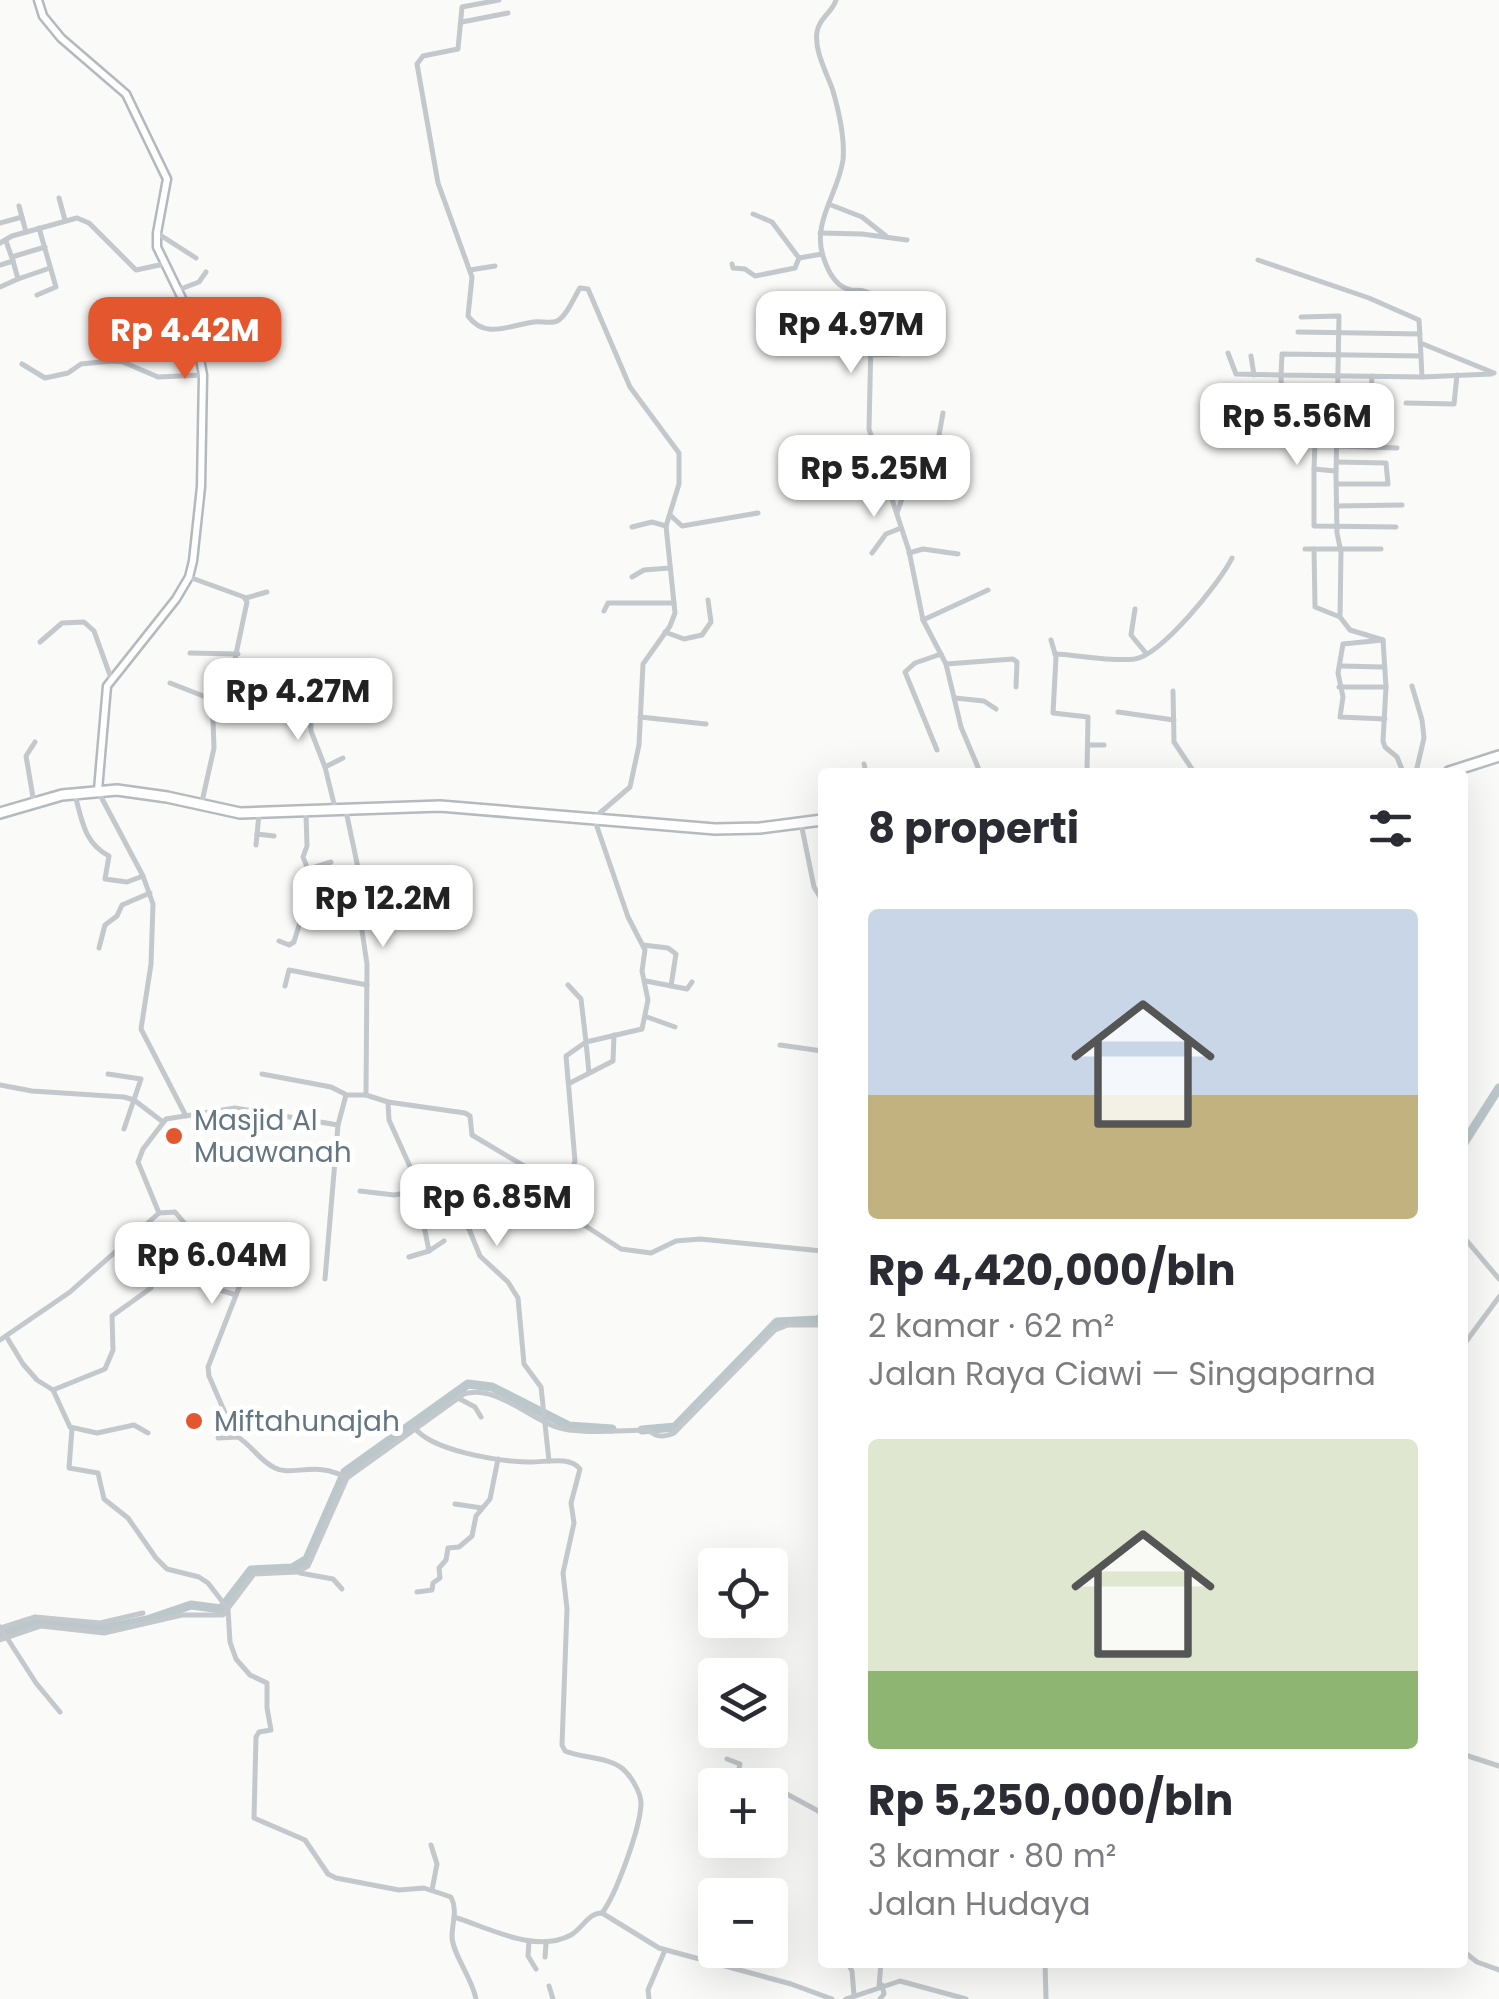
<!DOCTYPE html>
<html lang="id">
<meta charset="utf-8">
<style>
:root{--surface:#fff;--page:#f7f7f7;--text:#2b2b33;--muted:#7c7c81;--accent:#e4572e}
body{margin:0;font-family:Poppins,sans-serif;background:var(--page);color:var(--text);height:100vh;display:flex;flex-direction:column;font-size:38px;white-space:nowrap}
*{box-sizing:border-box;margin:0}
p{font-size:32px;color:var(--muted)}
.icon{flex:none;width:55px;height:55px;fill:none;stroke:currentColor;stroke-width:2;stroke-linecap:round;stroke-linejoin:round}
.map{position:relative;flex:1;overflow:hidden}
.panel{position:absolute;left:818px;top:768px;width:650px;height:1200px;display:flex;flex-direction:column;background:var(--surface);border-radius:10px;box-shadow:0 10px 40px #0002}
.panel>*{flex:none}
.tools{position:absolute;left:698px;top:1548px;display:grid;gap:20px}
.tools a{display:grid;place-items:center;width:90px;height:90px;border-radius:10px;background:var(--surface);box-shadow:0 10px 40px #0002;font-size:50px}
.price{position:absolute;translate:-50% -85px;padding:0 22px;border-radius:20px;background:#fff;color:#222;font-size:32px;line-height:65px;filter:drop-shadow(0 2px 5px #0008)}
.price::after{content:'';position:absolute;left:50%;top:60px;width:30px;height:22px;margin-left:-15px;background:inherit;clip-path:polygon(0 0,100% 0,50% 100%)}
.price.on{background:var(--accent);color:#fff}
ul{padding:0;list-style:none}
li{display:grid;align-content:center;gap:20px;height:530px;padding:0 50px}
li span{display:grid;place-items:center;height:310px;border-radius:10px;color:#555}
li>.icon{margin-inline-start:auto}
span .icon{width:180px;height:180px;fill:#fffc;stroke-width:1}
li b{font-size:42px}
h2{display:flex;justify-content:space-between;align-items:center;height:120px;padding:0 50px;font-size:42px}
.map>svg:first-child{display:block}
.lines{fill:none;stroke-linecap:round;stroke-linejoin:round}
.river{stroke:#bbc7cb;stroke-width:9}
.secondary-casing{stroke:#b3babf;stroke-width:11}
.primary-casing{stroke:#b5babe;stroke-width:14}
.street{stroke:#c3c8cc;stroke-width:5}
.secondary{stroke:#fff;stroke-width:6}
.primary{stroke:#fff;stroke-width:9}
.poi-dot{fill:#e4572e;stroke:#fff;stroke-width:4}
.labels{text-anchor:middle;stroke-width:10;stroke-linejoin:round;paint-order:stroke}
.poi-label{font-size:28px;fill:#657683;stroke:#fff;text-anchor:start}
</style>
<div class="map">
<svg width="1499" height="1999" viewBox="0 0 1499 1999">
<rect width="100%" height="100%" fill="#fafaf8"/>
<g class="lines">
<g class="river">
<path d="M1462,1146L1499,1088"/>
<path d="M642,1430L675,1427L777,1322L817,1320L822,1317"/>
<path d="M0,1633L37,1621L102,1629L147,1620L191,1605L221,1609L251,1570L292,1568L307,1559L345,1472L468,1384L492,1387L569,1426L612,1429"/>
</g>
<g class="secondary-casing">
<path id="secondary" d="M38,0L43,16L61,38L126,94L167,179L157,233V247L193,321L203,375L201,487L193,561L189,577L176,599L107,686L98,790"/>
</g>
<g class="primary-casing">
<g id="primary">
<path d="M1449,772L1499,756"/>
<path d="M0,813L62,795L117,790L167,797L240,813L440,806L715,829L760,828L822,820"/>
</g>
</g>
<g class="street">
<path d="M499,0L462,7L458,49L423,56L417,64L438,183L472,277L468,316C485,340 510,325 534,322C541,321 551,324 557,321C567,316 574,297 580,288L588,289L630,387L679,453V484L666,526L675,613L670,626L643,664L639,745L630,787L594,818L628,917L645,950L642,971L648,1000L642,1029L586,1042L589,1073"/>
<path d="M836,0C832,13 819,18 817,32C814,51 827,73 833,91C839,112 845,139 843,160C838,194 812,222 823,256C827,269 835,287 851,290C860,291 864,289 872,295L869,429L909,551L923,620L946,664L961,727L980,772"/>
<path d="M462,22L508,13"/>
<path d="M59,198L65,220"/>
<path d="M831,205L862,217L886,236"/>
<path d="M19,206L26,232"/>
<path d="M753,214L772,222L799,258L822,254"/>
<path d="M0,223L22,217"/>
<path d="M157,233L196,258"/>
<path d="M820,233L862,234L907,240"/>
<path d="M0,243L12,236L77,218L89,223L136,270L164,264"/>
<path d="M12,257L45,247"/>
<path d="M1258,260L1369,298L1419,320L1421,356L1282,354L1281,375L1422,377L1421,356"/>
<path d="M732,264L733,268L745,269L755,276L795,268L799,258"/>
<path d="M0,265L13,261L6,241"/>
<path d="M470,270L495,266"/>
<path d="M18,279L50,268"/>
<path d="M0,287L18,279L13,261"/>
<path d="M178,290L199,282L206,272"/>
<path d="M37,295L56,287L39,228"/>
<path d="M1301,317L1339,316L1336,475L1337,533L1341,552L1340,617L1350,630L1383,640L1386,687L1383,741L1385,747L1397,757L1403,772"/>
<path d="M1298,332L1420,334"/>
<path d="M1423,344L1494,373"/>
<path d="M1228,353L1236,374L1281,375L1282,419L1246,420"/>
<path d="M869,355L898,354"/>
<path d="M1251,356L1254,375"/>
<path d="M22,364L45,378L68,373L81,364L112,361L123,362L158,377L203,375"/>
<path d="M1422,377L1491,374"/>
<path d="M1221,397L1363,398L1371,393L1372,376"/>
<path d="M1406,403L1454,404L1457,375"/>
<path d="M1316,419L1314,469L1335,471"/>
<path d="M1315,440L1285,436L1282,419H1338"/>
<path d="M1337,446L1397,448"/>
<path d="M1337,462L1386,463L1388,484H1337"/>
<path d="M1314,469V526L1396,527"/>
<path d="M884,472L914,456"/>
<path d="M800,481L836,460L869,456L877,451"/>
<path d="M1336,506L1402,505"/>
<path d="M897,513L904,493L932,474L943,413"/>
<path d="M670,515L682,526L758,513"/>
<path d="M632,527L652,522L666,526"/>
<path d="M1305,549H1381"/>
<path d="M1314,549L1315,607L1340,617"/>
<path d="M872,553L886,534L901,528"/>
<path d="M909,553L923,549L958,554"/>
<path d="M189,577L244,597L247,602L232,673L218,683L212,695L214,748L201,806"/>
<path d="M632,577L644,570L670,568"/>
<path d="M246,598L267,592"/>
<path d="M1135,609L1131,635L1145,652"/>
<path d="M604,611L608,603H674"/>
<path d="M923,620L988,590"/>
<path d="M665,632L684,639L702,635L711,622L708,600"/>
<path d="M1051,640L1056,657L1053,713L1088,717L1087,772"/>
<path d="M1383,640L1343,644L1338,673L1343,697L1340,717L1385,719"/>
<path d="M40,642L62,623L84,622L94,631L111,678"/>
<path d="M190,653L238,654"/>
<path d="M1055,654C1080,655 1110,662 1135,659C1161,655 1220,583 1232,558"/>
<path d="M291,664L310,703L311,731L325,767L335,808"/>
<path d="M946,664L1013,659L1017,662L1016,687"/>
<path d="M1341,666L1383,667"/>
<path d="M170,683L211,699"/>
<path d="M1412,686L1422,720L1424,738L1416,772"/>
<path d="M1339,687H1386"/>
<path d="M1173,691L1174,742L1194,772"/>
<path d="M955,698L984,701L996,709"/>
<path d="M210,703L310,709"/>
<path d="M1118,712L1174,720"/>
<path d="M640,717L706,724"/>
<path d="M1089,745H1104"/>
<path d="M937,750L905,672L915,663L941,654"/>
<path d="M864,764L866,772"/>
<path d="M325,767L343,758"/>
<path d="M99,793L143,876L153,904L151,964L141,1029L186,1116"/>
<path d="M75,795C82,820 84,843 109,856L105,879L127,882L143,876"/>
<path d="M34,803L26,756L35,742"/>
<path d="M346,811L358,868V904L367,964L366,1095"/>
<path d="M801,823L814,887L822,900"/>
<path d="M257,834L274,836"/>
<path d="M256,845L259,814"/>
<path d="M309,869L331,862"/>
<path d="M279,941L289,945L294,942C302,913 317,885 303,857L307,846L306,813"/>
<path d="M643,945L668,948L676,954L671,986"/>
<path d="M99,948L105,925L117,916L122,905L150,893"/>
<path d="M646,981L687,989L692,982"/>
<path d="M285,986L289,970L367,985"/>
<path d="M647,1017L675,1027"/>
<path d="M780,1045L822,1051"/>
<path d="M108,1074L141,1079L124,1129"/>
<path d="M262,1074L331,1087L345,1094"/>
<path d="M570,1083L613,1061L614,1035"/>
<path d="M0,1085L32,1091L124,1097L134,1100L163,1122"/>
<path d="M388,1102L389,1120L417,1182L469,1229L480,1256L508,1282L518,1298L524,1364L541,1387L549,1461"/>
<path d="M555,1188L568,1183L575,1161L566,1056L586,1042L581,999L568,985"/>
<path d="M360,1191L394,1195L424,1190"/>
<path d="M159,1213L175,1212L186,1225L211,1227L244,1236L240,1285L208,1367L209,1376L229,1422"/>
<path d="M1462,1235L1499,1279"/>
<path d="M429,1251L444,1241"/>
<path d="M409,1257L429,1251L422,1216L431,1198"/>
<path d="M325,1279L338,1125"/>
<path d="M220,1290L236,1295"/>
<path d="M6,1336L23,1364L37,1380L53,1390L70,1427L97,1433L134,1425L148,1433"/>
<path d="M0,1340L70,1292L159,1213L138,1162L143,1149L166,1119L235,1108L338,1125L346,1095H366L388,1102L465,1113L470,1116L472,1135L546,1179L575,1219L621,1249L651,1253L676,1241L700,1239L822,1251"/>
<path d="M1462,1347L1499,1297"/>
<path d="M53,1390L105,1369L113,1350L112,1316L151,1288"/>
<path d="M458,1398L475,1407L481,1417"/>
<path d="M414,1427C431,1451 498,1461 527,1462C544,1463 569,1455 580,1469L571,1503L574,1523L563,1573L567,1609L562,1745L565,1751C582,1758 609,1757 623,1769C631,1776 641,1793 641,1803C641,1826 616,1895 602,1913L659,1948L791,1984L832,1999"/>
<path d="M72,1428L69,1468L98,1473L104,1499L128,1518L156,1558L167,1569L199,1577L208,1583L228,1609L230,1642L236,1659L250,1675L267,1683V1708L271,1730L259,1732L256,1737L254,1818L305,1840L328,1874L336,1878L399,1890L424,1888L451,1897C458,1911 452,1922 452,1937C453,1955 472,1978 476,1999"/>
<path d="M218,1438L238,1437C252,1446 260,1461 275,1468C291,1477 317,1460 347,1478"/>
<path d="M455,1504L482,1508"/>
<path d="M300,1573L333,1579L342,1589"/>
<path d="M417,1592L432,1590L433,1583L440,1578L439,1568L446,1560L448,1548L459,1547L472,1536L476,1516L490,1499L498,1459"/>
<path d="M0,1627L36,1683L60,1712"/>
<path d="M0,1628L35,1617L100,1623L143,1613"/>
<path d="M0,1640L41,1626L104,1633L182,1615H223L254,1574L297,1572L308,1566L347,1478L464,1394C494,1384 528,1417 556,1427C578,1435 622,1430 648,1430C657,1438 664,1437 674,1433L775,1330L788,1325H822"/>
<path d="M1462,1754L1499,1766"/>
<path d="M727,1759L740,1764L737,1778L768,1785"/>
<path d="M770,1785L822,1813"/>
<path d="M431,1845L437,1864L432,1890"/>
<path d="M454,1917C490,1928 535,1954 571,1935C583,1928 588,1913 602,1913"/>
<path d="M529,1941L528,1956L536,1969"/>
<path d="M1462,1950L1477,1962L1499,1970"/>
<path d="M545,1957L546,1944"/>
<path d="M847,1962L852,1971L854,1995"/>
<path d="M1045,1962L1046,1999"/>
<path d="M549,1986L553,1999"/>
<path d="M879,1987L881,1962"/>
<path d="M649,1999L648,1990L665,1950"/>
<path d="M846,1999L900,1981L966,1999"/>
<path d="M880,1999L884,1994L882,1985"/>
</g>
<use href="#secondary" class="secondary"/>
<use href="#primary" class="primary"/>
</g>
<g class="poi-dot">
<circle cx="174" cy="1136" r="10"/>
<circle cx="194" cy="1421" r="10"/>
</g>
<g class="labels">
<g class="poi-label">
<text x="194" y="1130">Masjid Al<tspan x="194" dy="32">Muawanah</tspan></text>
<text x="214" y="1431">Miftahunajah</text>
</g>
</g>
</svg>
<div class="tools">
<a><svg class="icon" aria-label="locate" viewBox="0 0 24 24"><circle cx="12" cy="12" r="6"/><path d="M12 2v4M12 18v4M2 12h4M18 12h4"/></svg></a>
<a><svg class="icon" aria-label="layers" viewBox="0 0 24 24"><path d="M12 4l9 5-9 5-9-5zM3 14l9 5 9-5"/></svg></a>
<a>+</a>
<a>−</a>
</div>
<b class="price" style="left:851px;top:376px">Rp 4.97M</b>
<b class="price on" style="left:185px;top:382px">Rp 4.42M</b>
<b class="price" style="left:1297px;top:468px">Rp 5.56M</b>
<b class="price" style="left:874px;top:520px">Rp 5.25M</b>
<b class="price" style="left:298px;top:743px">Rp 4.27M</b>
<b class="price" style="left:383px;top:950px">Rp 12.2M</b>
<b class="price" style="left:497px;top:1249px">Rp 6.85M</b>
<b class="price" style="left:212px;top:1307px">Rp 6.04M</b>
<section class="panel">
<h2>8 properti<svg class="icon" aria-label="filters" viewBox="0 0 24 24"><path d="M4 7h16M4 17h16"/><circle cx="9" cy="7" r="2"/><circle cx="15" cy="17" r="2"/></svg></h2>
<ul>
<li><span style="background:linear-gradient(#c9d6e8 60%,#c2b280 0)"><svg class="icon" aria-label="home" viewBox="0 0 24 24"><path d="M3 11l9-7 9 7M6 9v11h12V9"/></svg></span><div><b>Rp 4,420,000/bln</b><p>2 kamar · 62 m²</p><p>Jalan Raya Ciawi — Singaparna</p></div></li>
<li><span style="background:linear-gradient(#dfe7d0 75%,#8fb573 0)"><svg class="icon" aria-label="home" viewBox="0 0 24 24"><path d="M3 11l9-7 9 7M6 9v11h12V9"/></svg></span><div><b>Rp 5,250,000/bln</b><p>3 kamar · 80 m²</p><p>Jalan Hudaya</p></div></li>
</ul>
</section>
</div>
